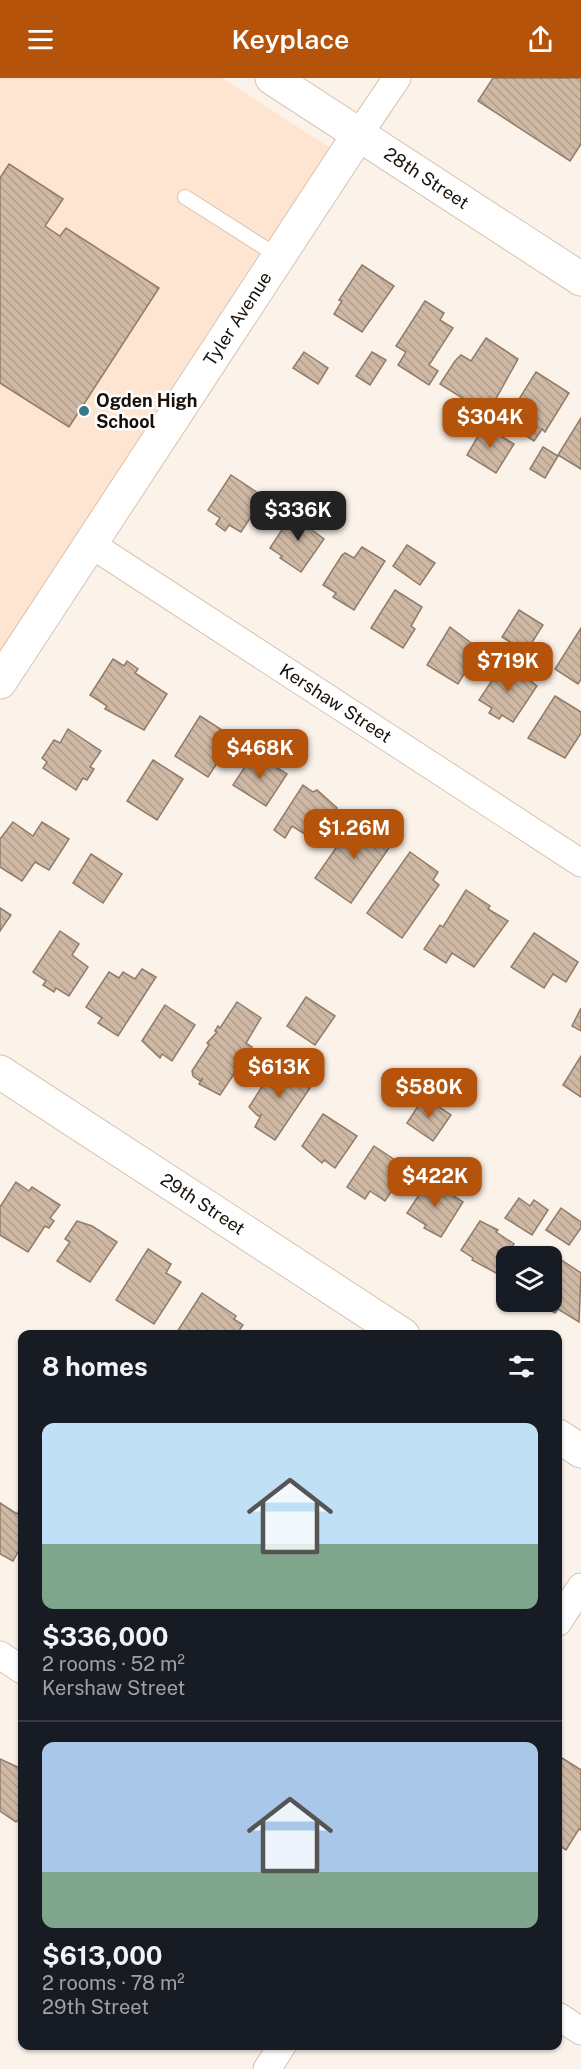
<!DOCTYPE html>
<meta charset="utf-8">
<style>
:root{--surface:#171b24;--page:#20242c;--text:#f1f3f6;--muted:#9ea1a6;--line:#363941;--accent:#b45309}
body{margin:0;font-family:"Public Sans",sans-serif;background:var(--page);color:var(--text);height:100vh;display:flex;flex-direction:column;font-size:22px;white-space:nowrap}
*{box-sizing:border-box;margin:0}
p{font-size:20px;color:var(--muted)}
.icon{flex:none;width:33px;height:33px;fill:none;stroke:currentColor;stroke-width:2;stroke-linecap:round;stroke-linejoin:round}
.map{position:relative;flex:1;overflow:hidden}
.panel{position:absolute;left:18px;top:1252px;width:544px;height:720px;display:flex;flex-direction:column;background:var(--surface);border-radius:12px;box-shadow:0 2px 4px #0004}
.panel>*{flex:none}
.buttons{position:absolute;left:496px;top:1168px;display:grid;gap:12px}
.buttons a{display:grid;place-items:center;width:66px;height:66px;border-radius:12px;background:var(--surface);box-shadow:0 2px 4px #0004;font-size:30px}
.price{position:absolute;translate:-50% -51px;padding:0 14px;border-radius:12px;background:var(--accent);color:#fff;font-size:20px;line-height:39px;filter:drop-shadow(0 2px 3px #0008)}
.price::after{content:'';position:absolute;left:50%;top:36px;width:18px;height:14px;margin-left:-9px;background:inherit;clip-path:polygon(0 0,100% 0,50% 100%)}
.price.on{background:#222;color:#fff}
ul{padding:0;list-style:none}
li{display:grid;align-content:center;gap:12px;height:318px;padding:0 24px}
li+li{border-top:2px solid var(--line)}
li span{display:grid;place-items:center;height:186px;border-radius:12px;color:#555}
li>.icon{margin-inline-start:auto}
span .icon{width:108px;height:108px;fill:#fffc;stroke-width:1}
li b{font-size:26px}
h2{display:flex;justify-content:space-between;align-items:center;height:72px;padding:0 24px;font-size:26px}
header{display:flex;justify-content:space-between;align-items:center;height:78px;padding:0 24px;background:var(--accent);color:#fff;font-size:27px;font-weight:600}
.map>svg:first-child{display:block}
.built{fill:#fde5d1}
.building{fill:url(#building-back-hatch);stroke:#917c6a;stroke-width:1.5}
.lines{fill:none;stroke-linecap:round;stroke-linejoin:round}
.service-casing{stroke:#dac3b0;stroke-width:16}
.minor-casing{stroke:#dac3b0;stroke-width:29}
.tertiary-casing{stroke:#dac3b0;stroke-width:35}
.service{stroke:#fff;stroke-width:14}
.minor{stroke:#fff;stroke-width:27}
.tertiary{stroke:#fff;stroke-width:33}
.poi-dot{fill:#367889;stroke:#fff;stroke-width:2}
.labels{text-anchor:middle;stroke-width:5;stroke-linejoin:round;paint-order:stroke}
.street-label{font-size:18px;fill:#181009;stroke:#fff}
.poi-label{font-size:18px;font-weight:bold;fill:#181009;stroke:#fff;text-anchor:start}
</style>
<header><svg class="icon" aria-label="menu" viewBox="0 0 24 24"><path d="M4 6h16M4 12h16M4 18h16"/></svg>Keyplace<svg class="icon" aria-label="share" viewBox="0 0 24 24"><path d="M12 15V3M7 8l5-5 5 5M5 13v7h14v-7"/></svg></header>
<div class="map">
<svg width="581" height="1991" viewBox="0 0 581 1991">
<defs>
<pattern id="building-back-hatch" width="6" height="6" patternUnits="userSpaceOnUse" patternTransform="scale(1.5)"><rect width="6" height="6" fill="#cfb9a5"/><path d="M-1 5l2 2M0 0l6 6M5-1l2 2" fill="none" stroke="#b19e8d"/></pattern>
</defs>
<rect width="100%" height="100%" fill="#fbf2ea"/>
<path class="built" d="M0,0H222L335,73L0,594Z"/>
<g class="building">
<path d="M493,0H581V66L570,83L478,23Z"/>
<path d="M9,86L63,121L45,148L60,158L66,150L159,210L69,349L0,305V100Z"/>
<path d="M362,187L394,208L362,254L334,236L342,223L339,222Z"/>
<path d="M425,223L444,235L440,242L453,250L429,287L438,293L429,307L398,287L406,274L396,268Z"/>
<path d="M486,260L518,281L493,326L498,328L491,338L440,306L455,283L461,277L471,283Z"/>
<path d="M304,274L328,290L318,306L293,290Z"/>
<path d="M372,274L386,282L370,307L356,298Z"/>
<path d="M536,294L569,315L545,354L542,351L534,363L517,352L524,340L512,332Z"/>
<path d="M581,340V391L558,377Z"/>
<path d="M484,348L514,366L496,395L467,377Z"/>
<path d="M543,369L558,378L545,400L530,391Z"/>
<path d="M231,397L264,419L241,454L229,447L225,453L216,446L220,440L208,432Z"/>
<path d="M306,435L318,443L312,452L324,461L301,494L280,480L282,478L270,470L291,438L300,444Z"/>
<path d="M407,467L435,485L420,507L393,488Z"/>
<path d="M362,469L385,483L354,532L333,519L336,515L323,507L342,477L345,475L354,480Z"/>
<path d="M395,512L422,529L411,548L415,551L403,570L371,550Z"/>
<path d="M519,532L543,547L526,574L502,559Z"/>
<path d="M450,549L479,571L458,606L427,587Z"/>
<path d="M581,550V601L578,606L555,591Z"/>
<path d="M113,581L124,588L127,583L138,591L135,595L167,616L144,652L105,631L107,628L90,617Z"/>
<path d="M503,586H508L537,608L513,644L502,637L499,641L489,635L492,630L479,622Z"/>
<path d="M555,618L581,634V655L565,680L528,660Z"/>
<path d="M200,638L222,652L219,658L230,665L208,699L175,678Z"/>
<path d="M68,651L101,673L90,689L94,691L87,702L83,700L76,712L43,690L47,684L42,680L54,662L60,665Z"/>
<path d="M254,675L287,696L266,728L233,707Z"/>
<path d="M153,682L183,701L157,742L127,723Z"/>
<path d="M303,707L313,714L317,712L337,730L316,763L292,748L285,760L274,752Z"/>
<path d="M357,740L370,748L372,745L393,764L351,825L315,800Z"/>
<path d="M13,744L33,758L42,744L69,761L49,792L35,784L22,803L0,789V761Z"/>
<path d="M410,774L438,794L433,802L439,807L402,860L367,835Z"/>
<path d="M91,776L122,796L103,825L73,805Z"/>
<path d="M466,812L490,828L488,831L508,843L474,889L452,875L446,885L424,871L440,847L443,849Z"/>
<path d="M0,830L11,837L0,853Z"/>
<path d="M60,853L79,866L72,877L88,889L69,918L56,910L54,914L43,907L46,903L33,894Z"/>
<path d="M534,855L578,884L566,904L553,896L544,910L511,889Z"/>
<path d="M142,891L156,899L118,958L98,945L102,940L86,929L109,894L119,900L123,894L135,901Z"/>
<path d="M306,919L335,938L315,967L287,948Z"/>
<path d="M237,924L261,940L246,965L252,969L220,1017L199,1006L203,1000L200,1003L193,998L192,993L209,967L207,965L217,954L215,953L218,948L220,950Z"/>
<path d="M165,927L195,947L172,983L162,976L160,980L142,963Z"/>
<path d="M581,930V953L572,948Z"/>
<path d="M581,978V1019L563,1007Z"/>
<path d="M279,982L314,1004L275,1062L255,1049L261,1037L258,1038L249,1029Z"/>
<path d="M424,1019L451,1037L433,1063L407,1045Z"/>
<path d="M323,1036L357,1058L335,1090L324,1082L322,1085L302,1068Z"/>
<path d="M374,1068L407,1090L385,1123L370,1113L365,1121L347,1109Z"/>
<path d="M429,1102L463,1124L441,1159L424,1150L426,1147L407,1135Z"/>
<path d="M16,1104L29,1113L32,1109L60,1127L50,1140L54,1143L49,1150L45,1148L28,1174L0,1157V1129Z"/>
<path d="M519,1120L530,1128L534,1122L548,1132L532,1157L505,1140Z"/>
<path d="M561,1130L581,1144V1150L569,1167L546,1152Z"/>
<path d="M77,1143L92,1148L117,1164L90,1204L57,1183L70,1164L65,1161Z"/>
<path d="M480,1143L498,1152L496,1154L514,1166L496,1195L472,1182L473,1180L461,1172Z"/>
<path d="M148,1171L171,1186L166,1195L181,1204L154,1246L116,1222Z"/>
<path d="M557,1179L581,1195L579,1244L558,1231L555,1235L544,1229L546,1226L543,1224H552V1186Z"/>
<path d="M202,1215L236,1238L234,1241L243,1247L236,1257H175Z"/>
<path d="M0,1425L17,1436L22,1427V1467L13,1483L0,1476Z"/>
<path d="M562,1680L581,1692V1752L579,1751L566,1772L558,1767V1687Z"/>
<path d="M0,1681L22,1691V1738L16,1744L0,1733Z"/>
</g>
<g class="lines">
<g class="service-casing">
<path id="service" d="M185,119L279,179"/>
</g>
<g class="minor-casing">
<g id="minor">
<path d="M359,56L397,0"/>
<path id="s1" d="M89,465L581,785"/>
<path d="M558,1544L581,1509"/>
<path d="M0,1577L22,1592"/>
<path d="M558,1938L581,1953"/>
<path d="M267,1991L282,1968"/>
</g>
</g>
<g class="tertiary-casing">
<g id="tertiary">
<path id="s2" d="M272,0L581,201"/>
<path id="s3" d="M0,604L359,56"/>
<path id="s4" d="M0,994L403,1257"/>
<path d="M558,1358L581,1373"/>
</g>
</g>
<use href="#service" class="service"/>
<use href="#minor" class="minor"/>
<use href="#tertiary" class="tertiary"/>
</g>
<circle class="poi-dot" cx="84" cy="333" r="6"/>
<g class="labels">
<g class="street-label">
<text dy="6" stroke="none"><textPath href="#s2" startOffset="184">28th Street</textPath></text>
<text dy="6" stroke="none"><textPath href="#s3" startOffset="434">Tyler Avenue</textPath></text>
<text dy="6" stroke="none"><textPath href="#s1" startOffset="294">Kershaw Street</textPath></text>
<text dy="6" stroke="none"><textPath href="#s4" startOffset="242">29th Street</textPath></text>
</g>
<g class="poi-label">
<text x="96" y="329">Ogden High<tspan x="96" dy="21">School</tspan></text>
</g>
</g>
</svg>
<div class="buttons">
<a><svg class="icon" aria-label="layers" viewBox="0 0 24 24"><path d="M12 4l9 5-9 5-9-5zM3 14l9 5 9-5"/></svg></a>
</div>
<b class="price" style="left:490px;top:371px">$304K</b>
<b class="price on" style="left:298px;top:464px">$336K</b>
<b class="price" style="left:508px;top:615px">$719K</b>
<b class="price" style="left:260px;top:702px">$468K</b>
<b class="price" style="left:354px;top:782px">$1.26M</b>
<b class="price" style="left:279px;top:1021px">$613K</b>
<b class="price" style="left:429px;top:1041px">$580K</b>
<b class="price" style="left:435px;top:1130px">$422K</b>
<section class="panel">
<h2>8 homes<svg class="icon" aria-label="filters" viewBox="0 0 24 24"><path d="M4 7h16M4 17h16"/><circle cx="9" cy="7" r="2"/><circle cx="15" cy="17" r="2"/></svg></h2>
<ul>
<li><span style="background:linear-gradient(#bfe0f5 65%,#7fa58c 0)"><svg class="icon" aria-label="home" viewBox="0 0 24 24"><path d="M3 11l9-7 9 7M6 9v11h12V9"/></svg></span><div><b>$336,000</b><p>2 rooms · 52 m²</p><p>Kershaw Street</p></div></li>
<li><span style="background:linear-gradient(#a9c7e8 70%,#7fa58c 0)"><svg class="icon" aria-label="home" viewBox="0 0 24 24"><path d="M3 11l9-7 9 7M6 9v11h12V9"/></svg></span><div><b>$613,000</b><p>2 rooms · 78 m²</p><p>29th Street</p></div></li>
</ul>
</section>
</div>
